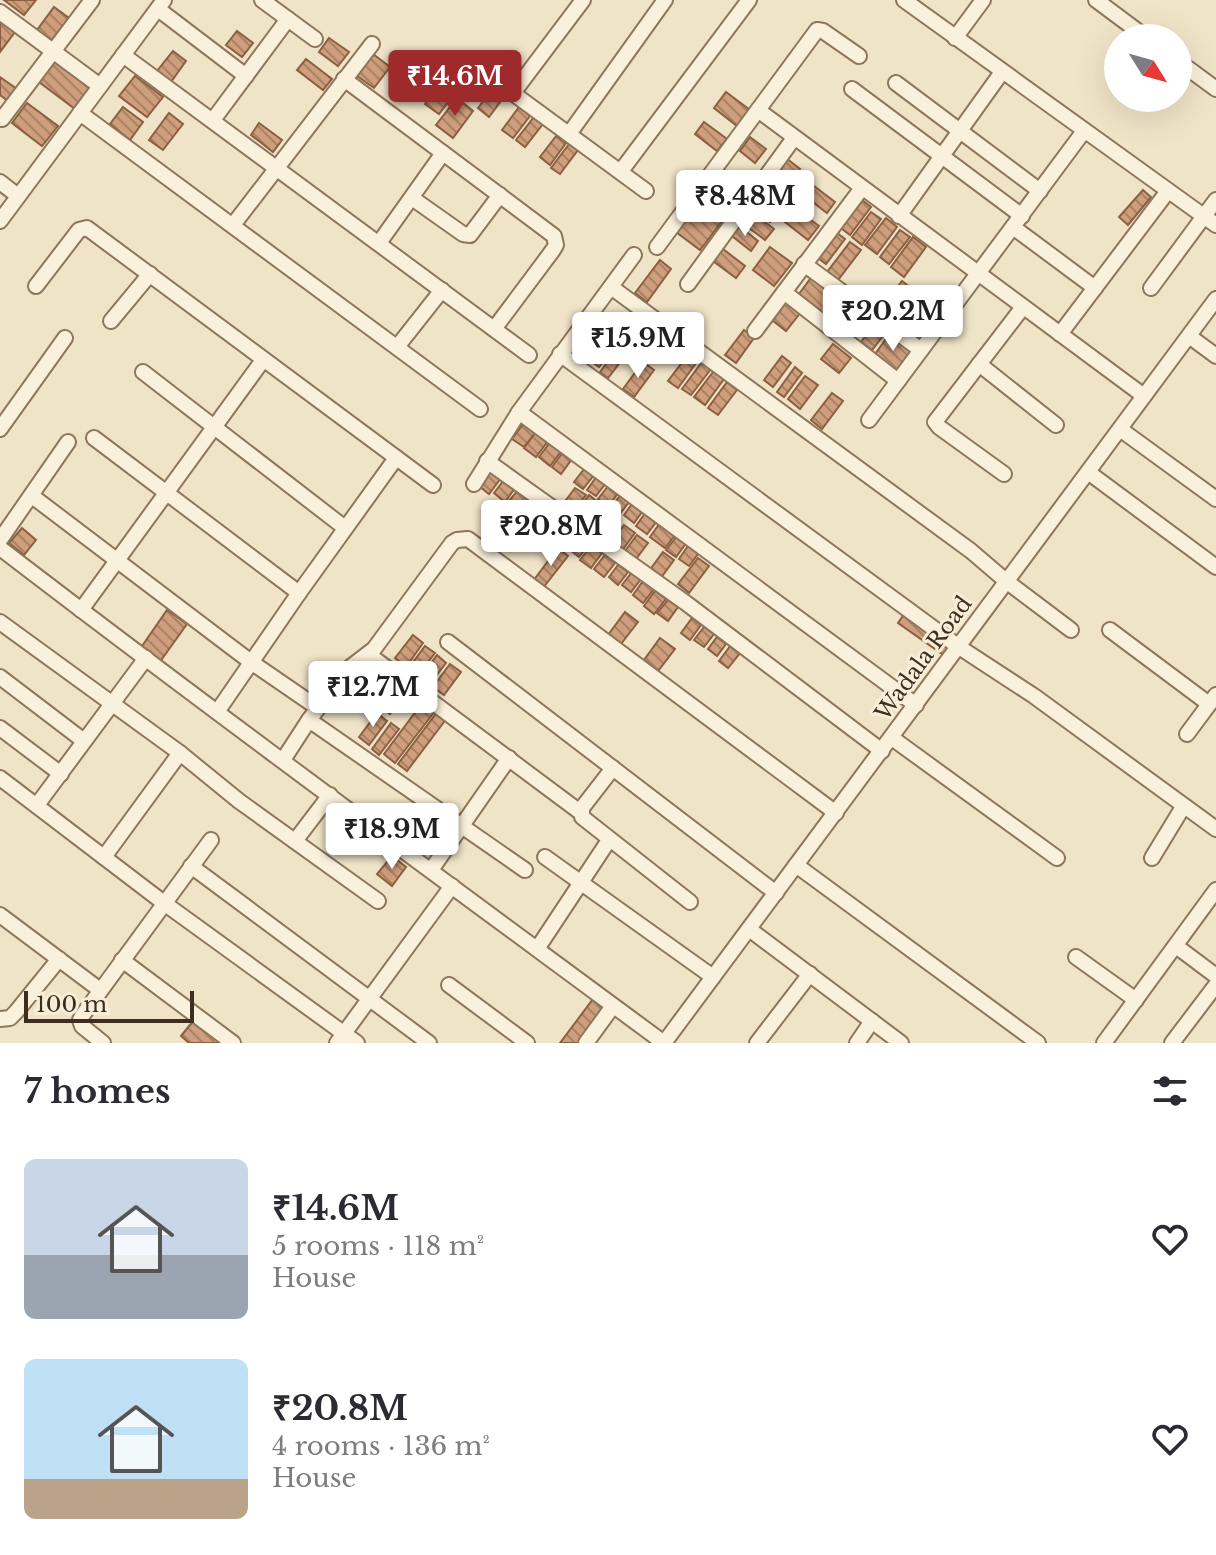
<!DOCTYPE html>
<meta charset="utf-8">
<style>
:root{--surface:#fff;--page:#f7f7f7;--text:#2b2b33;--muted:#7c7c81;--accent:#9e2a2b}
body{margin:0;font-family:"Libre Baskerville",serif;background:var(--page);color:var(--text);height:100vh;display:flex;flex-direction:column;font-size:30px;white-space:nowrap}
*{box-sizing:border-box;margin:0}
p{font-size:26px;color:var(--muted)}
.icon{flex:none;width:44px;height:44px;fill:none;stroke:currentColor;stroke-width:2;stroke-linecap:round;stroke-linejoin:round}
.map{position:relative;height:1043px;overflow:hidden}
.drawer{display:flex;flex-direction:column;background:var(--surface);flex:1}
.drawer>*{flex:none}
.needle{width:52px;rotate:127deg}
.tools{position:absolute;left:1104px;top:24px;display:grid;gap:16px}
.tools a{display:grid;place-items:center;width:88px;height:88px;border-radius:50%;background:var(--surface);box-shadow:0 8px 32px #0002;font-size:40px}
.scale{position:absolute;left:24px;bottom:20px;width:170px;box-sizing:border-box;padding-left:8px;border:4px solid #3d2e20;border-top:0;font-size:22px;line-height:28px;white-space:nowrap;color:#3d2e20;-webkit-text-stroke:6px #f7eed8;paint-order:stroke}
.price{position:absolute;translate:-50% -68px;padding:0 18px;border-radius:8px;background:#fff;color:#222;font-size:26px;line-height:52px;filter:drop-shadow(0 2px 4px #0008)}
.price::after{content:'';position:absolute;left:50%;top:48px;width:24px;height:18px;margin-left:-12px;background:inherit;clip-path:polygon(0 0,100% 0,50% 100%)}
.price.selected{background:var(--accent);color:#fff}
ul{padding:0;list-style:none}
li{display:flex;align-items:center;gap:24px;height:200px;padding:0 24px}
li span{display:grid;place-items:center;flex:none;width:224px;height:160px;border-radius:12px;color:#555}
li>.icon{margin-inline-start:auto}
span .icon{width:96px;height:96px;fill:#fffc;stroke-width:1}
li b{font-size:34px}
h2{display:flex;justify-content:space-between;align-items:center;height:96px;padding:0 24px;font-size:34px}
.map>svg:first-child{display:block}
.building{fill:url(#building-back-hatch);stroke:#8d5f41;stroke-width:2}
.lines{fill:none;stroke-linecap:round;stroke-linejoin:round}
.minor-casing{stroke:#8d765c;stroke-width:18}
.minor{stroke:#faf1dc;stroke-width:14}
.labels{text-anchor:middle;stroke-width:6;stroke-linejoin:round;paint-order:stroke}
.street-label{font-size:22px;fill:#3d2e20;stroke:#f7eed8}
</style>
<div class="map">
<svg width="1216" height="1043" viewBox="0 0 1216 1043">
<defs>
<pattern id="building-back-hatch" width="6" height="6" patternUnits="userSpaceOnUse" patternTransform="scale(2)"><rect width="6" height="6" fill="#cf9f7d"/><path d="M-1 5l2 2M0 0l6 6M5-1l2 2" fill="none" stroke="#a98266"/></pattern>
</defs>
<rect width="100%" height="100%" fill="#f0e4c8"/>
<g class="building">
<path d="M4,0H36L24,15Z"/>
<path d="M54,7L69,18L51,41L37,30Z"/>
<path d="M0,21L15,32L0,52Z"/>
<path d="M237,31L253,43L242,57L226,45Z"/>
<path d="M329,38L349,52L338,66L319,52Z"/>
<path d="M173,51L186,61L171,82L157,71Z"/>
<path d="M373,54L390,67L374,88L357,76Z"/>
<path d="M306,59L332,79L323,90L297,70Z"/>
<path d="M54,61L90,88L75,109L39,82Z"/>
<path d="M135,76L163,97L147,117L119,96Z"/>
<path d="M0,77L17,89L8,101L0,95Z"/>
<path d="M440,84L454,94L439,114L425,104Z"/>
<path d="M495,86L506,94L489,117L478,108Z"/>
<path d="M726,92L750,110L737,126L714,108Z"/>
<path d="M457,98L473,111L453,138L436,125Z"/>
<path d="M27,103L58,126L42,146L12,123Z"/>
<path d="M123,107L143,122L130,140L110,124Z"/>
<path d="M519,107L530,116L513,138L502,130Z"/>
<path d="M169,113L183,124L163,150L149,140Z"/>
<path d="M534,117L543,124L525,147L516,140Z"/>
<path d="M704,122L727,139L717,151L695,134Z"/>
<path d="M259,123L282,140L273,152L251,135Z"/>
<path d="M556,136L566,143L550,165L540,157Z"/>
<path d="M750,137L766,149L755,163L740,151Z"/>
<path d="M569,144L578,150L560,174L551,168Z"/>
<path d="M786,158L800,169L791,181L777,170Z"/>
<path d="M777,174L802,193L794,204L769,185Z"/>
<path d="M814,186L835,202L827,213L806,197Z"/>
<path d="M766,188L785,202L770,222L751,208Z"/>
<path d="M1143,190L1151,197L1128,225L1119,217Z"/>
<path d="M705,194L729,212L700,250L676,232Z"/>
<path d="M858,197L871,207L850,235L837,225Z"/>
<path d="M795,208L819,226L808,240L785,222Z"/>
<path d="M749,210L774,229L765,240L741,222Z"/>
<path d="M871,212L881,219L862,245L852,237Z"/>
<path d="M886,218L897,227L877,254L865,245Z"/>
<path d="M739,226L758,241L751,251L732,236Z"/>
<path d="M833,230L845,239L826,264L814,255Z"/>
<path d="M900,230L910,237L889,264L880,257Z"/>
<path d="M913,237L926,247L904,277L891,267Z"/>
<path d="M850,242L861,250L838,280L827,272Z"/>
<path d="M770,247L792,263L774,286L753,270Z"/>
<path d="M723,249L745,266L736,278L713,261Z"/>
<path d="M660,260L671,269L647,302L635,293Z"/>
<path d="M813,275L844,298L829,317L799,294Z"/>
<path d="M902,281L915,291L900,311L887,301Z"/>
<path d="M931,299L943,309L920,339L908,330Z"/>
<path d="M786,301L801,312L786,331L772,320Z"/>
<path d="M875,324L886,332L872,350L861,342Z"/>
<path d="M744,330L754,338L736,363L725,355Z"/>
<path d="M889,335L911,352L897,371L875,354Z"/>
<path d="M605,336L616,344L599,367L588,359Z"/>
<path d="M833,344L851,358L839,373L821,359Z"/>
<path d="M620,346L628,352L608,378L600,372Z"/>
<path d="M690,352L699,359L678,388L668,381Z"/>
<path d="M782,356L791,363L773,387L764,380Z"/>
<path d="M643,362L654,370L634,397L623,389Z"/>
<path d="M702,362L711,369L691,395L682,389Z"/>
<path d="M795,367L802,373L784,397L777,392Z"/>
<path d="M713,372L724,379L705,405L694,397Z"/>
<path d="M805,376L818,385L800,409L788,399Z"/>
<path d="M727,382L737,390L718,415L708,408Z"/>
<path d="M832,393L843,401L822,429L811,420Z"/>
<path d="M524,423L536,432L524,447L512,439Z"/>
<path d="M536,432L548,441L536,457L524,448Z"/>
<path d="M551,441L562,450L550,466L539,457Z"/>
<path d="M563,452L572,459L561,474L552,467Z"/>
<path d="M585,468L594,475L583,489L574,482Z"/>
<path d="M491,470L501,478L489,494L479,486Z"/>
<path d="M597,476L606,483L596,496L587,490Z"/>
<path d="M504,480L515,488L505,502L494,493Z"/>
<path d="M608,486L618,493L608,507L598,499Z"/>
<path d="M575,488L586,495L573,512L563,504Z"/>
<path d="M518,490L528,497L518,510L508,502Z"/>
<path d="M621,494L630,501L619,515L610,509Z"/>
<path d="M589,495L599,503L585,522L575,514Z"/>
<path d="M531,497L541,505L530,520L520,512Z"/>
<path d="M632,504L642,512L634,523L624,515Z"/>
<path d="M601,506L610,513L597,530L588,523Z"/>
<path d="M506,507L530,525L510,551L486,533Z"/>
<path d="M646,512L657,521L647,534L636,526Z"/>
<path d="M612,518L620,524L609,539L601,532Z"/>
<path d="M660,523L675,535L665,548L650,537Z"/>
<path d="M624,525L635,533L623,549L612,541Z"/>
<path d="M568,526L576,533L565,548L556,541Z"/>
<path d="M22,528L36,540L24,555L9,543Z"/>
<path d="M580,535L590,543L579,557L569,549Z"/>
<path d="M637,535L648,543L636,559L625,551Z"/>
<path d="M678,535L687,542L676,557L666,550Z"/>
<path d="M690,543L701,550L689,566L679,559Z"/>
<path d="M592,545L602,553L591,568L580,560Z"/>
<path d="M558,548L568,556L543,588L533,581Z"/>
<path d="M663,552L674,560L660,579L649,571Z"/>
<path d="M605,555L615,563L604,577L594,569Z"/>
<path d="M698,558L709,566L689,593L678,584Z"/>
<path d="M618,565L628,572L618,585L609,577Z"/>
<path d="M632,572L641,579L631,592L622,585Z"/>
<path d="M643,581L654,589L643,603L633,595Z"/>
<path d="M655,591L666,599L654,614L644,606Z"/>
<path d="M668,600L678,607L668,621L657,613Z"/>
<path d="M167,610L187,624L159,663L140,649Z"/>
<path d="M625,612L638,622L621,644L608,635Z"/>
<path d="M905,613L952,646L945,656L898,623Z"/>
<path d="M692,618L701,625L690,640L681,633Z"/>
<path d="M704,627L714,634L704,647L694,640Z"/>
<path d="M413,635L423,643L406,667L395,658Z"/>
<path d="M717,637L726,644L717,656L708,649Z"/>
<path d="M660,638L675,649L658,671L644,660Z"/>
<path d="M731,645L740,653L728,668L719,661Z"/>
<path d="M425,646L435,653L417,676L408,669Z"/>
<path d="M437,655L446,663L429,685L420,678Z"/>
<path d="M450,664L461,672L444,695L433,687Z"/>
<path d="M385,675L395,682L377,706L367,699Z"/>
<path d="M398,683L407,691L390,714L380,707Z"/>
<path d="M423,702L435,711L395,763L384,754Z"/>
<path d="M438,711L447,718L407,771L398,764Z"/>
<path d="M377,713L387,721L369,745L359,737Z"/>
<path d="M391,723L399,729L379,755L372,749Z"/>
<path d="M392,856L406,867L392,886L377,874Z"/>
<path d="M593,999L606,1009L581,1043H560Z"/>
<path d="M194,1020L223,1043H189L181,1036Z"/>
</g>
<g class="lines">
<g class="minor-casing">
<g id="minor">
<path d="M262,0L315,39"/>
<path d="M904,0L1216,225"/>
<path d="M1096,0L1147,38"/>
<path d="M158,9L246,76"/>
<path d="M0,12L100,86"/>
<path d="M955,38L983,0"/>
<path d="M123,55L529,355"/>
<path d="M1178,61L1216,89"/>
<path d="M484,72L646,191"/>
<path d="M344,79L554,236L556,245L553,250L494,329"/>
<path d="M896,83L1040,191"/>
<path d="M852,89L1022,216"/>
<path d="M513,93L583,0"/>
<path d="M758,110L817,30L823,31L859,56"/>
<path d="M80,113L480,409"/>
<path d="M2,119L92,0"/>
<path d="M213,120L288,19"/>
<path d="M569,134L665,0"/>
<path d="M621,171L749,0"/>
<path d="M0,182L18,196"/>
<path d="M412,198L463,234L470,235L500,195"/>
<path d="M899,216L1002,72"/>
<path d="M0,221L164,0"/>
<path d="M233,225L372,44"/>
<path d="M1013,227L1095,288"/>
<path d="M379,243L443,153"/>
<path d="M657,247L758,110L1144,396"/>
<path d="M804,264L921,350"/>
<path d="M688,284L794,138"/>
<path d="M36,286L79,230L87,228L433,485"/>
<path d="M611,287L971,551L1006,581L1071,630"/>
<path d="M1151,288L1216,200"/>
<path d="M784,292L898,381"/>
<path d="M111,321L150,274"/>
<path d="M755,331L862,188"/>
<path d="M1060,334L1168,191"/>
<path d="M1189,336L1216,356"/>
<path d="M397,347L442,290"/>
<path d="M560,354L959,647L1034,696L1216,829"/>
<path d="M979,364L1056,425"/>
<path d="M143,372L345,528"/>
<path d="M519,412L916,705"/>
<path d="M869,420L1084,131"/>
<path d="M0,429L65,338"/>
<path d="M1120,429L1216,499"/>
<path d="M94,438L299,593"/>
<path d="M487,461L686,603L882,751"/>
<path d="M1088,472L1216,567"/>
<path d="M1004,474L939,427L935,422L1023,307"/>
<path d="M474,484L519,412L634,255"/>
<path d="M32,496L251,662L318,708"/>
<path d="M0,540L68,442"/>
<path d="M0,548C219,716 442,879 664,1043L1216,299"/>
<path d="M81,610L263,360"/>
<path d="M0,622L180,753L239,801L378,901"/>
<path d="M1110,630L1209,704"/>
<path d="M448,642L776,893"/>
<path d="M368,654L580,812"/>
<path d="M0,677L84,741"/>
<path d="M217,712L299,593L396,458"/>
<path d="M309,720L525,870"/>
<path d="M0,728L61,774"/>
<path d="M1187,734L1216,695"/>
<path d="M892,738L1057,858"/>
<path d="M283,760L309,720L348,669L374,649L452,543L457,540L468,539L836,813"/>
<path d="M613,768L582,808V817L690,902"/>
<path d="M0,778L164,903L357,1043"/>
<path d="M37,805L146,658"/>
<path d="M295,841L330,795"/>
<path d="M104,857L180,753"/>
<path d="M545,857L713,977"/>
<path d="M1152,858L1183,807"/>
<path d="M796,865L1038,1043"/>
<path d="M191,866L429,1043"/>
<path d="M431,870L509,758"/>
<path d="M0,915L100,990"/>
<path d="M749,929L901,1043"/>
<path d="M1176,946L1216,976"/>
<path d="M537,949L609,840"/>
<path d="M1076,957L1136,1000"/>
<path d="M122,960L233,1043"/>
<path d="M449,985L527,1043"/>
<path d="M0,1019L10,1018L16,1012L59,959"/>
<path d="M103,1043L82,1026L80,1020L82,1016L211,840"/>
<path d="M337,1043L452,886"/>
<path d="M586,1043L613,1006"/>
<path d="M757,1043L810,974"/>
<path d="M857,1043L872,1021"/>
<path d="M1104,1043L1216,890"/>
<path d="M1172,1043L1216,985"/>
</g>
</g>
<use href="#minor" class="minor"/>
</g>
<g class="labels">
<g class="street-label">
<text transform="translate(923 658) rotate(-54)" y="8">Wadala Road</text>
</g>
</g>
</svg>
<div class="tools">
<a><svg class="needle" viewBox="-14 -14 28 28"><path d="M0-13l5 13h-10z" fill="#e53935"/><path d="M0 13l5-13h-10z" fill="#7c7c81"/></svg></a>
</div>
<div class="scale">100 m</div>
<b class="price selected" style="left:455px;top:118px">₹14.6M</b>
<b class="price" style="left:745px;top:238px">₹8.48M</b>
<b class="price" style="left:893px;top:353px">₹20.2M</b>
<b class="price" style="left:638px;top:380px">₹15.9M</b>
<b class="price" style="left:551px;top:568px">₹20.8M</b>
<b class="price" style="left:373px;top:729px">₹12.7M</b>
<b class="price" style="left:392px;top:871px">₹18.9M</b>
</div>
<section class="drawer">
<h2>7 homes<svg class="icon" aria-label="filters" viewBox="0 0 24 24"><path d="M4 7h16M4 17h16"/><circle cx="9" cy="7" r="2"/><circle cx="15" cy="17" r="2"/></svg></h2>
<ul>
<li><span style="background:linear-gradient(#c9d6e8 60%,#9aa5b1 0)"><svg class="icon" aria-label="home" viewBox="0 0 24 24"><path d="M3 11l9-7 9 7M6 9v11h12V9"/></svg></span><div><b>₹14.6M</b><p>5 rooms · 118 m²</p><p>House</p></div><svg class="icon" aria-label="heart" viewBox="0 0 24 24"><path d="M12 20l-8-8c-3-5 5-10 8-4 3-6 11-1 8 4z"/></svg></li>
<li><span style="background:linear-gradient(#bfe0f5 75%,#b9a48a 0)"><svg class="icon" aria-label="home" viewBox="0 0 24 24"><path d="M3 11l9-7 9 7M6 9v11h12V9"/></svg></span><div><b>₹20.8M</b><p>4 rooms · 136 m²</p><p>House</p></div><svg class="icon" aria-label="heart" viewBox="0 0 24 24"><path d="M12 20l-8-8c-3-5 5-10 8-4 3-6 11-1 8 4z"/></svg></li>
</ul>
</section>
